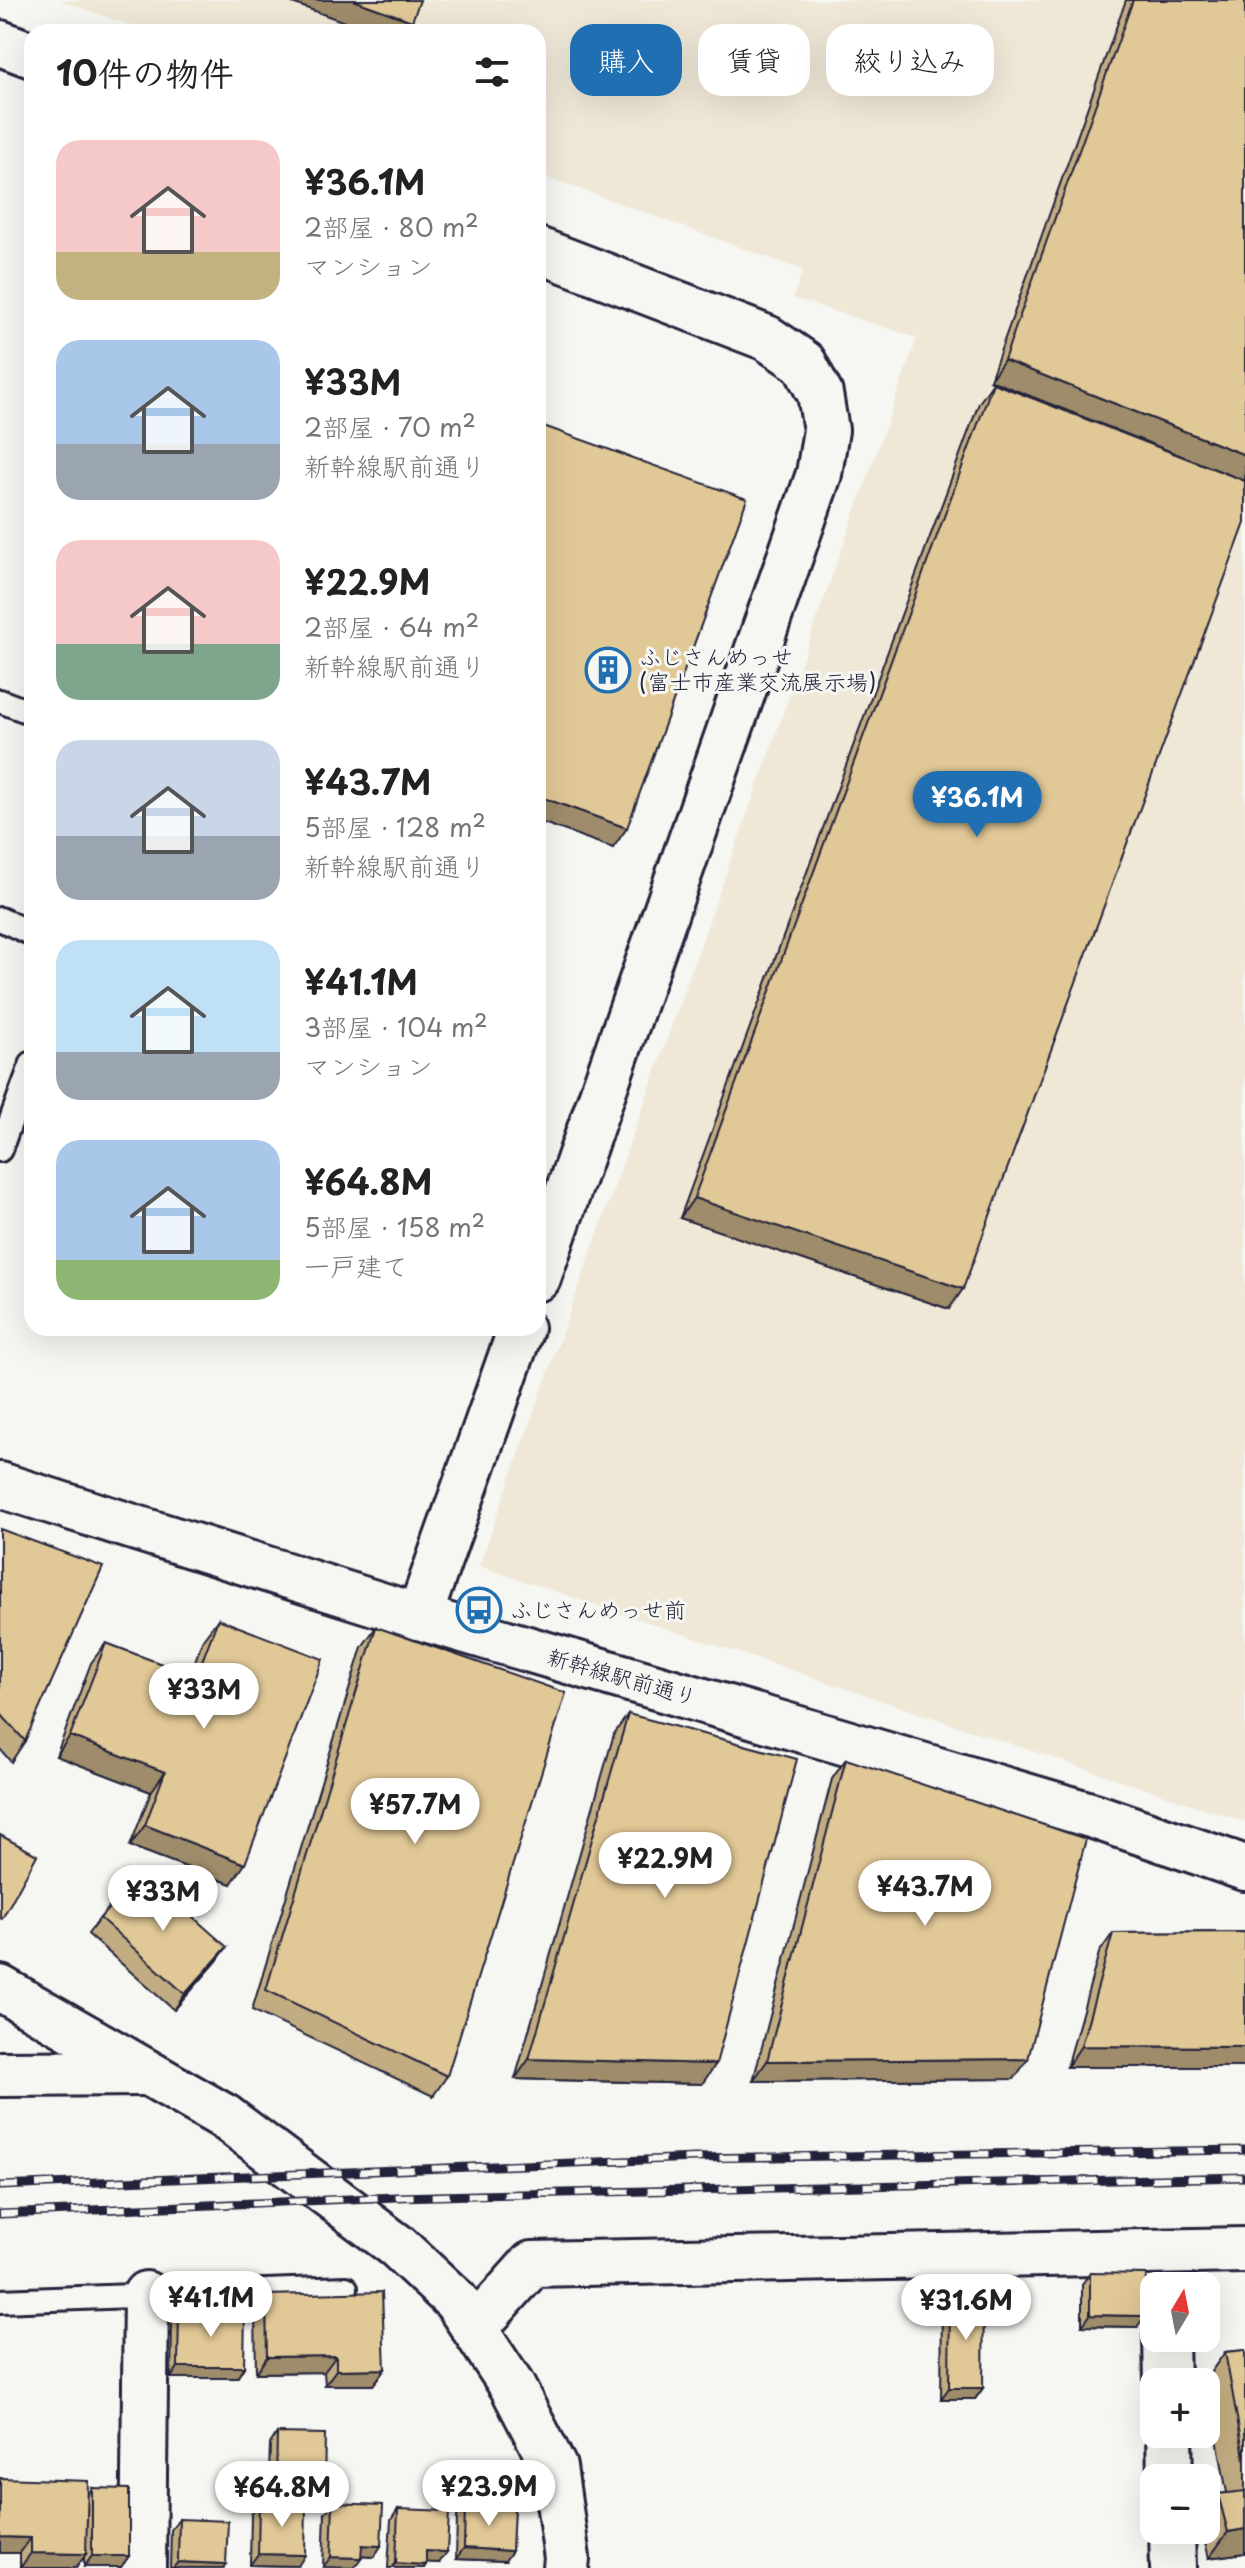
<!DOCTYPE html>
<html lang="ja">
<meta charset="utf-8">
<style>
:root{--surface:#fff;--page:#f6f6f6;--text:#222;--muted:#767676;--accent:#1f6fb2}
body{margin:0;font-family:"Playpen Sans","Klee One",sans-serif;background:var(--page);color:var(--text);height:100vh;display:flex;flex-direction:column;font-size:30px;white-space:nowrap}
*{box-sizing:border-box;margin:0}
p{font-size:26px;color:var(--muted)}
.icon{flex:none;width:44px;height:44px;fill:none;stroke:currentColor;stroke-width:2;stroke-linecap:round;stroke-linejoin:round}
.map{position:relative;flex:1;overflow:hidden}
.panel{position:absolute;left:24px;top:24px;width:522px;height:1312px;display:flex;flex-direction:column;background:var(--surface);border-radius:24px;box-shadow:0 8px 32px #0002}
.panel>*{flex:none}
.guide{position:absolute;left:570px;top:24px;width:554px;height:72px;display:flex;gap:16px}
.needle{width:52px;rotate:10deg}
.controls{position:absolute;left:1140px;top:2272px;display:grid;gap:16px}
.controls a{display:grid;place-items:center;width:80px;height:80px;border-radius:16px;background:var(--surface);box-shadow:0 8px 32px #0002;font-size:40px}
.price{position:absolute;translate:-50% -68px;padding:0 18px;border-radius:28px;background:#fff;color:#222;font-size:26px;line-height:52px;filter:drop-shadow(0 2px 4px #0008)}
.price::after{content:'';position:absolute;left:50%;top:48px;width:24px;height:18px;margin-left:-12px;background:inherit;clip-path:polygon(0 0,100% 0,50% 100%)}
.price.active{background:var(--accent);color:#fff}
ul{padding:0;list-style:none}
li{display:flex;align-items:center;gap:24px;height:200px;padding:0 32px}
li span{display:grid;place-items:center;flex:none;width:224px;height:160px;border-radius:24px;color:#555}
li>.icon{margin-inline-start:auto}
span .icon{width:96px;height:96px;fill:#fffc;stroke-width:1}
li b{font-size:34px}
h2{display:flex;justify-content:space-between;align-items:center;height:96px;padding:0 32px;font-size:34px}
.tag{padding:0 28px;border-radius:24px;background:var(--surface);box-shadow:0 8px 32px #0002;font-size:28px;line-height:72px}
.tag.active{background:var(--accent);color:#fff}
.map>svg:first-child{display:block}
.built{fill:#f0e8d7}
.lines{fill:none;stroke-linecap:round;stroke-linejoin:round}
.service-casing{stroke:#22223b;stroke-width:28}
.minor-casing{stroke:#22223b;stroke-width:50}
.tertiary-casing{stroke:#22223b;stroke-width:50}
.service{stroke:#f6f6f2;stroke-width:22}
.minor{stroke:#f6f6f2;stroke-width:44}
.tertiary{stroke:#f6f6f2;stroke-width:44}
.rail-casing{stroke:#22223b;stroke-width:9}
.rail{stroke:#f6f6f2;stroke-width:6;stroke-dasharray:18;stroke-linecap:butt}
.wall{fill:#c2ac82;stroke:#22223b;stroke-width:2}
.shaded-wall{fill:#9e8c6a;stroke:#22223b;stroke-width:2}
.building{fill:#e1c897;stroke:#22223b;stroke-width:2}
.labels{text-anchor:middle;stroke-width:6;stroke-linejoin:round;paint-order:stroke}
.poi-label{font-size:22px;fill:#22223b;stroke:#f6f6f2;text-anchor:start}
.street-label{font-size:22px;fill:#22223b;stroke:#f6f6f2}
</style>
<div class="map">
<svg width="1245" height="2568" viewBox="0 0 1245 2568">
<rect width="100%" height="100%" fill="#f6f6f2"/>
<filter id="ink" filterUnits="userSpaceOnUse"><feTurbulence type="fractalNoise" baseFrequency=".0125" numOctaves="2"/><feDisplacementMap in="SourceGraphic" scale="16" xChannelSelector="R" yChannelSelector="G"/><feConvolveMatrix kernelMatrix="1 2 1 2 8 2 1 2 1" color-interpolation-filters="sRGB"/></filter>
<g filter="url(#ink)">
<path class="built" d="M60,0H1245V1822L479,1566L917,338L793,298L803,270L538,174V32H148Z"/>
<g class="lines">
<g class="service-casing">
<g id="service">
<path d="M0,701L32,713"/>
<path d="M0,919L32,934"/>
<path d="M0,1150L32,1063"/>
<path d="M0,2301L346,2288"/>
</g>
</g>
<g class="minor-casing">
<g id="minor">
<path d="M0,43L32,55"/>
<path d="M538,250L767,338L804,363L820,394L826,430L819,474L538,1278"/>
<path d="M419,1617L521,1328"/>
<path d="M0,1988L225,2117"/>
<path d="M0,2074L146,2073"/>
<path d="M475,2328L532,2264L1245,2250"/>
<path d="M1166,2338L1167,2382"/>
<path d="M1169,2434L1170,2478"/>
<path d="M1172,2530L1173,2568"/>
<path d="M143,2568L146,2294"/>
</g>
</g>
<g class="tertiary-casing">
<g id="tertiary">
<path d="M0,1485L419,1617L1094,1816L1245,1868"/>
<path d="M225,2117L397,2246L456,2301L512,2386L554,2467L567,2558L566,2568"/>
</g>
</g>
<use href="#service" class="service"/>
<use href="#minor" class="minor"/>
<use href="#tertiary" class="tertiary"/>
<g class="rail-casing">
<g id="rail">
<path d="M0,2186L695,2158L1245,2150"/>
<path d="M0,2214L396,2197L1245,2177"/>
</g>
</g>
<use href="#rail" class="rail"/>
</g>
<g class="wall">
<path d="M1126,0H1245V481L990,380Z"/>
<path d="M993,383L949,1309L680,1218L979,403Z"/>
<path d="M0,1529L25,1741L11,1762L0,1749Z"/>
<path d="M218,1619L231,1884L130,1846L151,1792L56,1756L91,1663L106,1643L190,1675L203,1639Z"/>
<path d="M376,1627L447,2076L433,2096L252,2010L362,1647Z"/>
<path d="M628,1714L702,2084L515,2079L614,1734Z"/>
<path d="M846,1759L1014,2079L753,2081L832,1779Z"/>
<path d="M100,1918L227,1947L216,1962L174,2010L88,1934Z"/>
<path d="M1245,1932V2067H1067L1099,1953L1113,1933Z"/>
<path d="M1090,2273L1137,2327L1082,2326V2284Z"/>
<path d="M266,2295L385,2369L373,2385H325L324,2372L256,2373L255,2311Z"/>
<path d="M950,2295L983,2388L975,2399H941L942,2306Z"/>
<path d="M179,2310L244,2367L237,2378H171L172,2321Z"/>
<path d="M1245,2350V2553L1209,2558L1202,2530H1206V2511L1218,2494L1227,2493L1206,2379L1225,2352Z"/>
<path d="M277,2433L316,2502L268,2501L270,2444Z"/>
<path d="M92,2488L129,2556L121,2567H84V2556L76,2568H20V2553H0L87,2496Z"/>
<path d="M259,2503L298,2566L250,2565L251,2514Z"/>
<path d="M333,2503L374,2557L361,2556L323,2567L325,2513Z"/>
<path d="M465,2506L505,2561L456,2559L457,2517Z"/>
<path d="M398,2509L439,2563L426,2562L424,2568H388L391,2520Z"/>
<path d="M179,2519L223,2568H170L171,2530Z"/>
</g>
<g class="shaded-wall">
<path d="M284,0H353L412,21L405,32H372Z"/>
<path d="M1004,360L1245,455V481L990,380Z"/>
<path d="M538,796L627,828L613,848L538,821Z"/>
<path d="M694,1198L963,1289L949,1309L680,1218Z"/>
<path d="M70,1736L165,1772L151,1792L56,1756Z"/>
<path d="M145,1825L245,1864L231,1884L130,1846Z"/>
<path d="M227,1947L216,1962L174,2010L185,1994Z"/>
<path d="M1081,2046L1245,2047V2067H1067Z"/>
<path d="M529,2059L716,2064L702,2084L515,2079Z"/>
<path d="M1028,2059L1014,2079L753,2081L767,2061Z"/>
<path d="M1090,2315L1145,2316L1137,2327L1082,2326Z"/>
<path d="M336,2356L324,2372L256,2373L267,2357Z"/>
<path d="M178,2367H244L237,2378H171Z"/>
<path d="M385,2369L373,2385H325L336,2370Z"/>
<path d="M949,2388H983L975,2399H941Z"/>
<path d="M276,2490L324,2491L316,2502L268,2501Z"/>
<path d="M1245,2529V2553L1209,2558L1228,2532Z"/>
<path d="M0,2537L31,2538L20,2553H0Z"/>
<path d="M362,2545L381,2546L374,2557L354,2556Z"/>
<path d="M464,2548L512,2551L505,2561L456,2559Z"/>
<path d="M426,2551L447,2552L439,2563L419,2562Z"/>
<path d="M31,2553L86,2554L76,2568H20Z"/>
<path d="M258,2554L305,2555L298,2566L250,2565Z"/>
<path d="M92,2556H129L121,2567H84Z"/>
<path d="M331,2557L361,2558L354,2568L323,2567Z"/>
<path d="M178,2562L226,2564L223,2568H173Z"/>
<path d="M396,2563L426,2565L424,2568H392Z"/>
</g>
<g class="building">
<path d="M353,0H420L412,21Z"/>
<path d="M1133,0H1245V455L1004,360Z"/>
<path d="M993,383L1245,481V523L963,1289L694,1198Z"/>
<path d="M538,424L747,499L627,828L538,796Z"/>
<path d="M0,1529L103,1567L25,1741L0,1713Z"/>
<path d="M218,1619L323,1659L245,1864L145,1825L165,1772L70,1736L106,1643L196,1677Z"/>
<path d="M376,1627L566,1693L447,2076L266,1990Z"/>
<path d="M628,1714L797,1759L716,2064L529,2059Z"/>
<path d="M846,1759L1086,1839L1028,2059L767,2061Z"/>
<path d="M0,1835L37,1855L2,1919L0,1918Z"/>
<path d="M141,1871L227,1947L185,1994L100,1918Z"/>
<path d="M1245,1932V2047L1081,2046L1113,1933Z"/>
<path d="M1090,2273L1146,2274L1145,2316L1090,2315Z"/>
<path d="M382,2292L385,2369L336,2370V2356L267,2357L266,2295Z"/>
<path d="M950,2295H984L983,2388H949Z"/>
<path d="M179,2310L245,2311L244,2367H178Z"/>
<path d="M1245,2350V2462L1225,2352Z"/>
<path d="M277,2433L325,2434L324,2491L276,2490Z"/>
<path d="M0,2478L88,2481L86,2554L31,2553V2538L0,2537Z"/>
<path d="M92,2488L129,2489V2556H92Z"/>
<path d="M1245,2491V2529L1228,2532L1218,2494Z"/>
<path d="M259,2503L306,2504L305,2555L258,2554Z"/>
<path d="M333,2503L383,2505L381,2546L362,2545L361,2558L331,2557Z"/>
<path d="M465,2506L514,2508L512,2551L464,2548Z"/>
<path d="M398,2509L449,2511L447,2552L426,2551V2565L396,2563Z"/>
<path d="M179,2519L228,2521L226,2564L178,2562Z"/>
</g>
</g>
<defs>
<g id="building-ring" transform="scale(2.3)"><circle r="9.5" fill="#f6f6f2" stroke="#1f6fb2" stroke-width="1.5"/><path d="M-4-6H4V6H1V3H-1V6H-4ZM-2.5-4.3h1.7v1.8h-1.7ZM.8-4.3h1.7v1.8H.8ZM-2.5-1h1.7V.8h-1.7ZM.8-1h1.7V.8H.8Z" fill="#1f6fb2"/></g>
<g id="bus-ring" transform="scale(2.3)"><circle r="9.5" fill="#f6f6f2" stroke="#1f6fb2" stroke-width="1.5"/><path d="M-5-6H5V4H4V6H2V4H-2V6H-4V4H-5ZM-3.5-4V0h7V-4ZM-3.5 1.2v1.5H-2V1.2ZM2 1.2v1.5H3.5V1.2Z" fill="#1f6fb2"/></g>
</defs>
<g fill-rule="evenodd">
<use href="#building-ring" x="608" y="670"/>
<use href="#bus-ring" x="479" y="1610"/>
</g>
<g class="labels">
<g class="poi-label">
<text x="639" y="665">ふじさんめっせ<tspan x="639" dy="25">(富士市産業交流展示場)</tspan></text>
<text x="510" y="1618">ふじさんめっせ前</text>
</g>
<g class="street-label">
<text transform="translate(622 1677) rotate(16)" y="8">新幹線駅前通り</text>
</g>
</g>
</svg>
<div class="controls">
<a><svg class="needle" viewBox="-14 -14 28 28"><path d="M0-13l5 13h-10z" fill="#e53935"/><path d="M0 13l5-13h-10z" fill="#767676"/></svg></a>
<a>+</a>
<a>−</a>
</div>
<b class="price active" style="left:977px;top:839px">¥36.1M</b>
<b class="price" style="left:204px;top:1731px">¥33M</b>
<b class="price" style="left:415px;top:1846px">¥57.7M</b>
<b class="price" style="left:665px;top:1900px">¥22.9M</b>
<b class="price" style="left:925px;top:1928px">¥43.7M</b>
<b class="price" style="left:163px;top:1933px">¥33M</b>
<b class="price" style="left:211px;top:2339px">¥41.1M</b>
<b class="price" style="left:966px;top:2342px">¥31.6M</b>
<b class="price" style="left:489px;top:2528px">¥23.9M</b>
<b class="price" style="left:282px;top:2529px">¥64.8M</b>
<div class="guide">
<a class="tag active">購入</a>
<a class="tag">賃貸</a>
<a class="tag">絞り込み</a>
</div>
<section class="panel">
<h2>10件の物件<svg class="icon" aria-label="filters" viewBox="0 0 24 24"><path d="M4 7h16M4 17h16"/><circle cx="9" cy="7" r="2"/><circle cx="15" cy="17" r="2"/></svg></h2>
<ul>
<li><span style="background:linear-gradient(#f6c9c9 70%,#c2b280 0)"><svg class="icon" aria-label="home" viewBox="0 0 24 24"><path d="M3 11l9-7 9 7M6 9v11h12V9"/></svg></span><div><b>¥36.1M</b><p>2部屋 · 80 m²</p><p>マンション</p></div></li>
<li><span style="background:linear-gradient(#a9c7e8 65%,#9aa5b1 0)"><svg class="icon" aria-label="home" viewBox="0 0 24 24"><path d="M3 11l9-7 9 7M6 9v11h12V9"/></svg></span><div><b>¥33M</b><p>2部屋 · 70 m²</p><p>新幹線駅前通り</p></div></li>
<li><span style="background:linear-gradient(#f6c9c9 65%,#7fa58c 0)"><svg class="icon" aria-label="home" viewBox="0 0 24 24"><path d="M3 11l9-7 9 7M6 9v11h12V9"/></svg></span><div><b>¥22.9M</b><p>2部屋 · 64 m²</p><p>新幹線駅前通り</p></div></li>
<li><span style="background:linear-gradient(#c9d6e8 60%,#9aa5b1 0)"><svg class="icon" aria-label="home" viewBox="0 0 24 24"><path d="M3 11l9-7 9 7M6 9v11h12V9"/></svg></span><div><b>¥43.7M</b><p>5部屋 · 128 m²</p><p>新幹線駅前通り</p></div></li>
<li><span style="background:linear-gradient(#bfe0f5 70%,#9aa5b1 0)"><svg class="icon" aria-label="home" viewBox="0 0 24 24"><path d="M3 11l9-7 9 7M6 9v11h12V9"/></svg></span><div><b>¥41.1M</b><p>3部屋 · 104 m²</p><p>マンション</p></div></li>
<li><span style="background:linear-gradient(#a9c7e8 75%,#8fb573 0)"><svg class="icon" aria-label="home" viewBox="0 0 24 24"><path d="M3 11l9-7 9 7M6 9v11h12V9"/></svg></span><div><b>¥64.8M</b><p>5部屋 · 158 m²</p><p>一戸建て</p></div></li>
</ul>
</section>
</div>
